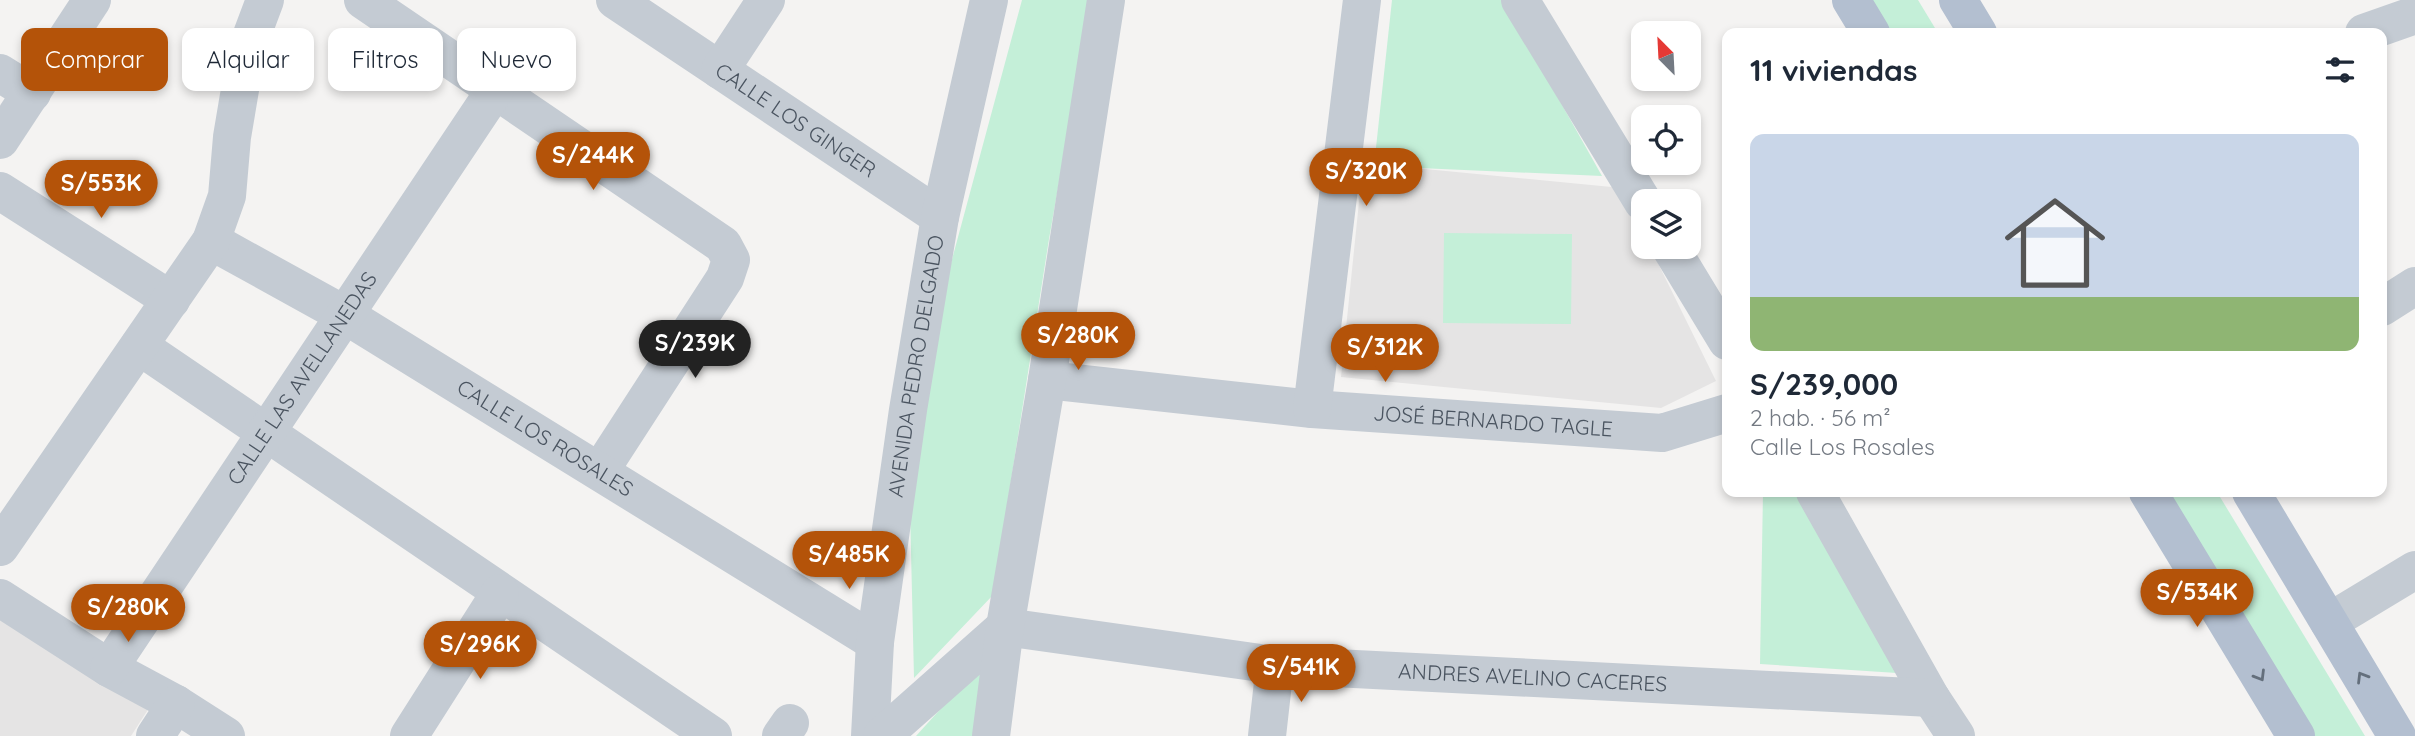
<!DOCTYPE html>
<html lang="es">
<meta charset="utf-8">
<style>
:root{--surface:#fff;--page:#f2f2f3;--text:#1f2937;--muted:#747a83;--accent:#b45309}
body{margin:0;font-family:Quicksand,sans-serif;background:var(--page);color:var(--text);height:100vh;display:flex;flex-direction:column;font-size:26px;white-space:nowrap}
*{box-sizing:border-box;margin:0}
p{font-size:23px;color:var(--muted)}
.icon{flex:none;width:38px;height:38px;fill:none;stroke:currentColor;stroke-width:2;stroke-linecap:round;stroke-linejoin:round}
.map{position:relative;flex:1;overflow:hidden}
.drawer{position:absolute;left:1722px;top:28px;width:665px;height:469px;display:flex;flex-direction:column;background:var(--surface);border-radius:14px;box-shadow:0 4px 10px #0003}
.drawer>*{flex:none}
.banner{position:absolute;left:21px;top:28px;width:665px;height:63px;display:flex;gap:14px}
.needle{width:46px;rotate:336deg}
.buttons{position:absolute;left:1631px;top:21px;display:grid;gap:14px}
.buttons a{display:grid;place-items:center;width:70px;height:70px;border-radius:14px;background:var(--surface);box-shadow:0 4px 10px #0003;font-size:35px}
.price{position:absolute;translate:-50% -60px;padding:0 16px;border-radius:24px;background:var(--accent);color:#fff;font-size:23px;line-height:46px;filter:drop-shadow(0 2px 4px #0008)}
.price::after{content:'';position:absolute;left:50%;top:42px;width:21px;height:16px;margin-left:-10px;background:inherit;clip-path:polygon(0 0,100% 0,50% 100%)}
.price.current{background:#222;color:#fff}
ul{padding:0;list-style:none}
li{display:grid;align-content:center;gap:14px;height:371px;padding:0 28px}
li span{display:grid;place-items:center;height:217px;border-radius:14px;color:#555}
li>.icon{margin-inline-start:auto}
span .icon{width:126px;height:126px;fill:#fffc;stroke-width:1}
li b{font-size:30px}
h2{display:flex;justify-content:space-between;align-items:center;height:84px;padding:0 28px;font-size:30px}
.tag{padding:0 24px;border-radius:14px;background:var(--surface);box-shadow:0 4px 10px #0003;font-size:24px;line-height:63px}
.tag.current{background:var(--accent);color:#fff}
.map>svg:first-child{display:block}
.education{fill:#e5e4e4}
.green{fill:#c4efd8}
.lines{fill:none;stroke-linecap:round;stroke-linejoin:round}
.minor{stroke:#c4cbd3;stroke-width:38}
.major{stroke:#b3bfd0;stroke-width:38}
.oneway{stroke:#646f7c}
.labels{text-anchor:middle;stroke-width:5;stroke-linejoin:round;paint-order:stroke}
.street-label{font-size:21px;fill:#4a5460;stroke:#fff}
</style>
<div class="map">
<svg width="2415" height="736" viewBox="0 0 2415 736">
<rect width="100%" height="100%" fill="#f4f3f2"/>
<g class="education">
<path d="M1363,163L1622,188L1643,232V247H1650L1716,381L1661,408L1341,377Z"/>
<path d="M0,612L149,708L131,736H0Z"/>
</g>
<g class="green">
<path d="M1022,0H1091L1049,239L993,595L914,678L910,509L937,315Z"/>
<path d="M1392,0H1503L1602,176L1374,166Z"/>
<path d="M1855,0H1918L1938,33H1875Z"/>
<path d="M1444,233L1572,234L1571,324L1443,323Z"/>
<path d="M1763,492H1797L1897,673L1760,664Z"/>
<path d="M2151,492H2217L2365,736H2299Z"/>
<path d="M986,659L974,736H916Z"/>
</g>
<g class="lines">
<g class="minor">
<path d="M363,0L723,245L731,260L725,278L600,471"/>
<path id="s1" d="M615,0L940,217"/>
<path d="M1520,0L1643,202"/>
<path d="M2364,33L2415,15"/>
<path d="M720,70L766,0"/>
<path d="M0,73L32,93"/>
<path d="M0,140L92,0"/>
<path d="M0,191L171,300"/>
<path id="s2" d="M211,241L345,315L875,642"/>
<path d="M1670,247L1727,341"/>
<path d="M2382,307L2415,286"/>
<path d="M139,346L713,736"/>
<path id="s3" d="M1047,380L1312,409L1662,433L1727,413"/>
<path d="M1312,409L1362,0"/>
<path d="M1815,492L1931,698L1956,736"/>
<path d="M0,547L211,241L227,196L232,137L247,48L265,0"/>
<path d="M0,598L109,668L176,704L226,736"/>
<path d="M2329,622L2415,570"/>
<path id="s4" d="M109,668L495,90"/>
<path d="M155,736L176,704"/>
<path d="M409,736L500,593"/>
<path d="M781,736L790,723"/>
<path id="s5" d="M870,736L875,642L908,410L940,217L989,0"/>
<path id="s6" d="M882,736L1005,627L1275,665L1931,698"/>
<path d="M991,736L1005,627L1047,380L1106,0"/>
<path d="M1267,736L1275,665"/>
</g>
<g class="major">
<path d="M1851,0L1871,33"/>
<path d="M1958,0L1978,33"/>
<path d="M2148,492L2296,736"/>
<path d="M2251,492L2397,736"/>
</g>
</g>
<defs><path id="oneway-chevron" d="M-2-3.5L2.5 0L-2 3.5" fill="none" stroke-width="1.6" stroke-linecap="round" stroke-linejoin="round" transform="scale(1.75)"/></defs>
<g class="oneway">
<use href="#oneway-chevron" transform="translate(2260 676) rotate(59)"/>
<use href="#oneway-chevron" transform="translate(2362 677) rotate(-121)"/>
</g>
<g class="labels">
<g class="street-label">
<text dy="7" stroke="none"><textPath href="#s1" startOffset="217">CALLE LOS GINGER</textPath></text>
<text dy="7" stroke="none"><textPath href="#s5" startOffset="373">AVENIDA PEDRO DELGADO</textPath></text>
<text dy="7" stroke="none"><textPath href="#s4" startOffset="348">CALLE LAS AVELLANEDAS</textPath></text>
<text dy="7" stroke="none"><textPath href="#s3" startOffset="448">JOSÉ BERNARDO TAGLE</textPath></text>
<text dy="7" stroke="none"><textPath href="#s2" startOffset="388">CALLE LOS ROSALES</textPath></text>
<text dy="7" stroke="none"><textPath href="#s6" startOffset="695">ANDRES AVELINO CACERES</textPath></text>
</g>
</g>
</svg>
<div class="buttons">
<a><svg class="needle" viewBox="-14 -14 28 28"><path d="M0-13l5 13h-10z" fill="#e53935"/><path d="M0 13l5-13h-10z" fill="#747a83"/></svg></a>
<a><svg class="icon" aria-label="locate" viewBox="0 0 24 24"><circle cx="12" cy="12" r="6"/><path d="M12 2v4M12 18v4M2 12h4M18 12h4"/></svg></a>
<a><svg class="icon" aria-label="layers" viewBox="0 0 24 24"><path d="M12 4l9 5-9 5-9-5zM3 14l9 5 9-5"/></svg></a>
</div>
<b class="price" style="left:593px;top:192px">S/244K</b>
<b class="price" style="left:1366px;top:208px">S/320K</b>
<b class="price" style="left:101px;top:220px">S/553K</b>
<b class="price" style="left:1078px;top:372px">S/280K</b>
<b class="price current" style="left:695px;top:380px">S/239K</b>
<b class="price" style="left:1385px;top:384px">S/312K</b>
<b class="price" style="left:849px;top:591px">S/485K</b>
<b class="price" style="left:2197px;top:629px">S/534K</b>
<b class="price" style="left:128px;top:644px">S/280K</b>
<b class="price" style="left:480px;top:681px">S/296K</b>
<b class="price" style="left:1301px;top:704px">S/541K</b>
<div class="banner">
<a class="tag current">Comprar</a>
<a class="tag">Alquilar</a>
<a class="tag">Filtros</a>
<a class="tag">Nuevo</a>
</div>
<section class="drawer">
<h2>11 viviendas<svg class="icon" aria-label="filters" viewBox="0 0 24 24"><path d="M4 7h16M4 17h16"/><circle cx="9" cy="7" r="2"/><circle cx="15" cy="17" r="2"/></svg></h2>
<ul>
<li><span style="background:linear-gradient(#c9d6e8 75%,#8fb573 0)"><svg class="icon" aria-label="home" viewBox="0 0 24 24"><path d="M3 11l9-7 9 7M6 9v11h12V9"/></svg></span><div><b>S/239,000</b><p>2 hab. · 56 m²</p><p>Calle Los Rosales</p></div></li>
</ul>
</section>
</div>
